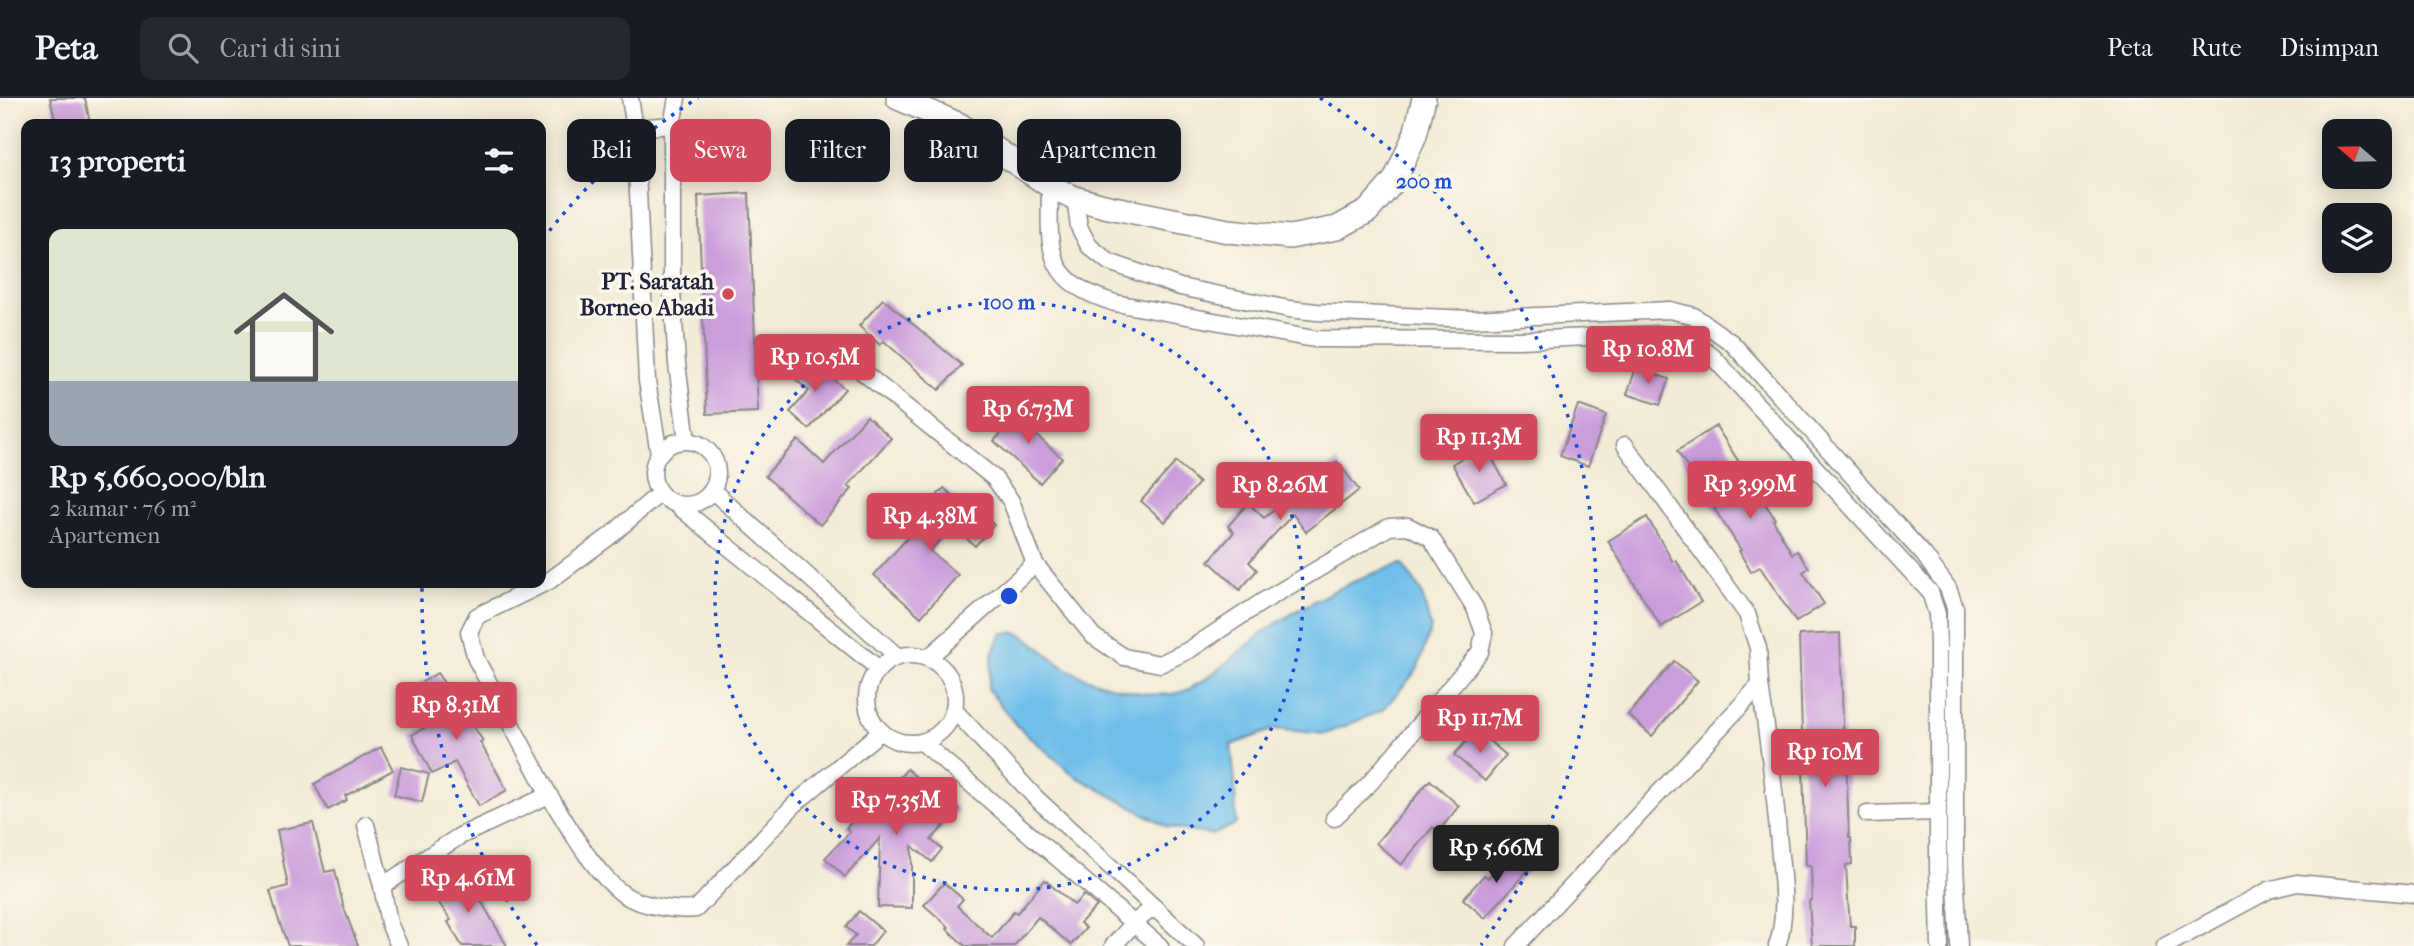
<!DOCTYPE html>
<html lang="id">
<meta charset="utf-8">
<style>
:root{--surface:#171b24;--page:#242831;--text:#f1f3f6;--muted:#9ea1a6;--line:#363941;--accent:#d1495b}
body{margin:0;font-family:"IM FELL French Canon",serif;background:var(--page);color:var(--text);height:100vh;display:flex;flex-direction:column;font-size:26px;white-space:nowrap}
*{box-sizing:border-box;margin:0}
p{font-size:23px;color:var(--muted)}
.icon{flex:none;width:38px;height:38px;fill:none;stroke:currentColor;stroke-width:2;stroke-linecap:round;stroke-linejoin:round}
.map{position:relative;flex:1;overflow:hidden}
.sheet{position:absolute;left:21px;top:21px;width:525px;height:469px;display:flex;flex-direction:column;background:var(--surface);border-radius:14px;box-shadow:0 4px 18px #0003}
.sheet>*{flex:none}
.hud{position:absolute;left:567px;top:21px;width:665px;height:63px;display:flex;gap:14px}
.needle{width:46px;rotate:290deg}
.controls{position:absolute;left:2322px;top:21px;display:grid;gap:14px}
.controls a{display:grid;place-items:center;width:70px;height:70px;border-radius:14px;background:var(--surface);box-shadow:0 4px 18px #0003;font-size:35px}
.price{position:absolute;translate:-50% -60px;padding:0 16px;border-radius:7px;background:var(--accent);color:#fff;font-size:23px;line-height:46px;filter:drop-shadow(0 2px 4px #0008)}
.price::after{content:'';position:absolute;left:50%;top:42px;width:21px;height:16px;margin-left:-10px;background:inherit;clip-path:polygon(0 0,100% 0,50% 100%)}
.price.active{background:#222;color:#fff}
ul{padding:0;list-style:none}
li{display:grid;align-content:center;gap:14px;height:371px;padding:0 28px}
li span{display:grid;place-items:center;height:217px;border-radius:14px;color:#555}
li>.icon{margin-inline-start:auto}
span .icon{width:126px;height:126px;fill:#fffc;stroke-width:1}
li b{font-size:30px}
h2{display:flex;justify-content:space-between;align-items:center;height:84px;padding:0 28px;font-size:30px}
.tag{padding:0 24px;border-radius:14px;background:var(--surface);box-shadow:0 4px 18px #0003;font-size:24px;line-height:63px}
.tag.active{background:var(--accent);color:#fff}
header{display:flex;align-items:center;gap:42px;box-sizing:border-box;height:98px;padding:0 35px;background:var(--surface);border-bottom:2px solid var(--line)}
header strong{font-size:33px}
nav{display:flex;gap:38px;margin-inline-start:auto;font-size:24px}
.search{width:490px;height:63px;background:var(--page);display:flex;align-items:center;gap:18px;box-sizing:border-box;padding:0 24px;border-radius:14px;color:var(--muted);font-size:26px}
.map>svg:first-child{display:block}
.water{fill:#70bfea;stroke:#497092;stroke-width:2}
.building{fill:#ca9ddb}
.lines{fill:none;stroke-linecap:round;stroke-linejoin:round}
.street-casing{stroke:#8a8788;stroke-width:19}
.secondary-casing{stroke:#8a8788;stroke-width:26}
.street{stroke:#fff;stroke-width:16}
.secondary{stroke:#fff;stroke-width:23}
.ring{fill:none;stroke:#1d4ed8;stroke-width:3.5;stroke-dasharray:3.5 7}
.poi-dot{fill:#d1495b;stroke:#fbf7ec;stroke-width:2.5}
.labels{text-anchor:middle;stroke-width:7;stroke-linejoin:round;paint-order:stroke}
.poi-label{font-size:23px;font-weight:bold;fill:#22223b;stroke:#fbf7ec;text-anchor:end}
.centre{fill:#1d4ed8;stroke:#fbf7ec;stroke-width:3.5}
.ring-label{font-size:21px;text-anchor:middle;font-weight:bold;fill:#1d4ed8;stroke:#fbf7ec;stroke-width:7;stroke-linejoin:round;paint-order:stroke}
</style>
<header>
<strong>Peta</strong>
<div class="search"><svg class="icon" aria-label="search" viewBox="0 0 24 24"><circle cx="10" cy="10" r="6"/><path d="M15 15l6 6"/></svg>Cari di sini</div>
<nav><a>Peta</a><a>Rute</a><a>Disimpan</a></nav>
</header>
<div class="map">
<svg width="2414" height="848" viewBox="0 0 2414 848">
<rect width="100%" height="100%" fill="#fbf7ec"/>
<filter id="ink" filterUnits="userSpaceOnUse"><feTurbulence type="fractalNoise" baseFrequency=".0143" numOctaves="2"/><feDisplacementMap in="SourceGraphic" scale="14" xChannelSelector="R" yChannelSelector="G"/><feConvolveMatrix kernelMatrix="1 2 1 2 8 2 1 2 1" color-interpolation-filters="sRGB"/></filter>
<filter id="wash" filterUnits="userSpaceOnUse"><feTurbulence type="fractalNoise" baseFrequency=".00686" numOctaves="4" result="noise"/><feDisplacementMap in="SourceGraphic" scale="28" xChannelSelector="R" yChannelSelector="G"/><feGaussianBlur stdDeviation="1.57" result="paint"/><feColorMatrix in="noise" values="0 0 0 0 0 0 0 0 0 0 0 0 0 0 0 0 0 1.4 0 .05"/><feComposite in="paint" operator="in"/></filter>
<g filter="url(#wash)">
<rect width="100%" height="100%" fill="#f2ecd6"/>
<path class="water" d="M1402,466L1421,493L1431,530L1417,572L1383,612L1326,636L1274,631L1231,647L1235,685L1236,726L1212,737L1168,729L1075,678L1016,627L988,591L993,553L1002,535C1007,535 1014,534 1018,535C1030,538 1049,559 1061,567C1087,584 1147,602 1178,595C1202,590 1242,550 1264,534C1301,508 1358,478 1402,466Z"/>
<g id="blocks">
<g class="building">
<path d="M50,0H85L90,26H56Z"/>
<path d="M749,95L758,314L707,316L698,98Z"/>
<path d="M883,201L962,267L939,292L884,243L880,247L859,228Z"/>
<path d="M810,261L845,291L809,331L790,314L809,293L794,280Z"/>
<path d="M1636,270L1669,281L1660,307L1627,296Z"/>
<path d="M1578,307L1606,317L1588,368L1560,358Z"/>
<path d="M1023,311L1043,328L1036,337L1062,360L1040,385L994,343Z"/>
<path d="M867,318L891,340L848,388L852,391L820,427L765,378L798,342L824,366Z"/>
<path d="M1716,328L1775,421L1773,422L1792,456L1797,453L1809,470L1803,474L1824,506L1796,524L1760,469L1751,474L1739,453L1741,452L1677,353Z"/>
<path d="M1485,347L1506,386L1474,404L1452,366Z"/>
<path d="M1337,363L1359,392L1306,434L1293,416L1249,464L1257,472L1240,492L1209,463L1234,434L1228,428L1248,405L1264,420Z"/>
<path d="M1176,364L1199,385L1165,424L1141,403Z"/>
<path d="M944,390L975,418L979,413L994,427L975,448L953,428L930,453L958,477L921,519L874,477L930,415L925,411Z"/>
<path d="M1647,419L1673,464L1676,462L1701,504L1661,529L1608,443Z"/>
<path d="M1840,535L1844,656H1846L1849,740H1851L1852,766L1846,767L1848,801L1850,828H1855V848H1812L1809,803L1812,802L1811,768H1806L1799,537Z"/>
<path d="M1674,563L1698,583L1652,638L1628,617Z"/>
<path d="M437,575L461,609L468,605L476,620L470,623L483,643L480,644L507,692L479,708L455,664L432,676L412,637L437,623L416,588Z"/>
<path d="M1476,632L1506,657L1485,683L1454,657Z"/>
<path d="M381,649L393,672L345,698L347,702L328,712L314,686Z"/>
<path d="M401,669L429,676L422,704L394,697Z"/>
<path d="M907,671L940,700L943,697L959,712L931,742L942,751L932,764L912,748V810L878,809L880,740L845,779L825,760L850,734L846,730L860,714L865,718Z"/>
<path d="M1430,682L1459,708L1438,734L1433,729L1401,767L1376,745Z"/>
<path d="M313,725L325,774L335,772L343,807L358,848H288L277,817L270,793L288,788L277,732Z"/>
<path d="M1510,754L1530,770L1485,820L1463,801L1484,777L1488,780Z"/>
<path d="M463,776L476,794L507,848H462L448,824L451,822L433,797Z"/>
<path d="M1045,782L1074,807L1084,797L1097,808L1080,825L1086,830L1071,847L1038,819L1014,848H965L947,831L949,829L924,807L944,785L963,801L957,808L992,840L1014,813L1017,815Z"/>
<path d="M859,813L883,833L871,848H846L856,837L846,829Z"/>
</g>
</g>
</g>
<g filter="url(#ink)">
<use href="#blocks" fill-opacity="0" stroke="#8a8788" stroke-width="2"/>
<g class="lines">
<g class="street-casing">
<g id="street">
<path d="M630,0L635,30L647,283L659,356"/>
<path d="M677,0L672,27V194L677,266L687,343"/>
<path d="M635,30L672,27"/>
<path d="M1050,88C1049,154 1044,183 1115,205L1314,241L1519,242L1660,236C1682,238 1695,245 1712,258L1930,494L1937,516L1938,545V770L1940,848"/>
<path d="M1075,100L1079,129L1089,148L1109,164L1180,189L1289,211L1317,214L1470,221L1670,212L1694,218L1732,245L1924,457L1948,490L1955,510V766L1959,848"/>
<path d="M824,247L859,271L994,380L1011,403L1035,466L1093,538L1124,559L1160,566L1189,552L1262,504L1389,429L1408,428L1431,440L1475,510L1484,535L1480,554L1370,685L1334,720"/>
<circle cx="685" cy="375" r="32"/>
<path d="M713,393L898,559"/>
<path d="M677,407L879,571"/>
<circle cx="911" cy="601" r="44"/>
<path d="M928,560L1035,466"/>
<path d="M1760,587C1768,640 1775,693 1779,747C1782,779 1788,817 1777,848"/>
<path d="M955,613L1035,699L1196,848"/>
<path d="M923,645L1160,848"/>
<path d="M549,697C569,729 593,774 623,796C640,808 676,813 696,811L796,705L880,634"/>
<path d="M1867,716L1938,714"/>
<path d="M366,727L382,788"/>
<path d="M399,848L389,825L382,788L460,738L549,697L476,561L469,534L477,518L549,483L610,438L660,395"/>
<path d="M1113,848L1135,824L1154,809"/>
<path d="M1516,848L1760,587L1758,550L1747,516L1625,347"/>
<path d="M2165,848L2269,792L2297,785L2414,796"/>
</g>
</g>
<g class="secondary-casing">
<path id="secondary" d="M898,0L960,27L1050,88L1075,100L1104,108L1228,133L1290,139L1337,130L1368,113L1395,82L1415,37L1424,0"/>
</g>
<use href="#street" class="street"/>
<use href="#secondary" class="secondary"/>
</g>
</g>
<g class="ring">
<circle cx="1009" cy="498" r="294"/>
<path d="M537 847A587 587 0 0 1 422 488M543 141A587 587 0 0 1 698 0M1320 0A587 587 0 0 1 1481 847"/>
</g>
<circle class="poi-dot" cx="728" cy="196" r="7"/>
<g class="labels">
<g class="poi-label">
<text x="714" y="191">PT. Saratah<tspan x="714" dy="26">Borneo Abadi</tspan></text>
</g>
</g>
<circle cx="1009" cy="498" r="10" class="centre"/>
<g class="ring-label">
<text x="1424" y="90">200 m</text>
<text x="1009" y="211">100 m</text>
</g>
</svg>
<div class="controls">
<a><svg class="needle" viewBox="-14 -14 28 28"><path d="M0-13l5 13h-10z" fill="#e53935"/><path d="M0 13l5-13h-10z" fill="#9ea1a6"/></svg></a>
<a><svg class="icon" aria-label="layers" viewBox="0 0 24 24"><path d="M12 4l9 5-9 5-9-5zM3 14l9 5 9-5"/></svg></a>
</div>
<b class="price" style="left:1648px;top:288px">Rp 10.8M</b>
<b class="price" style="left:815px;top:296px">Rp 10.5M</b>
<b class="price" style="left:1028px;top:348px">Rp 6.73M</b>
<b class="price" style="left:1479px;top:376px">Rp 11.3M</b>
<b class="price" style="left:1750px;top:423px">Rp 3.99M</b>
<b class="price" style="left:1280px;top:424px">Rp 8.26M</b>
<b class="price" style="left:930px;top:455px">Rp 4.38M</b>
<b class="price" style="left:456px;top:644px">Rp 8.31M</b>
<b class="price" style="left:1480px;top:657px">Rp 11.7M</b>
<b class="price" style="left:1825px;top:691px">Rp 10M</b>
<b class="price" style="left:896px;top:739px">Rp 7.35M</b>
<b class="price active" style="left:1496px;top:787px">Rp 5.66M</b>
<b class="price" style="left:468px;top:817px">Rp 4.61M</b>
<div class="hud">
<a class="tag">Beli</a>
<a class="tag active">Sewa</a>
<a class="tag">Filter</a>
<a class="tag">Baru</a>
<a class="tag">Apartemen</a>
</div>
<section class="sheet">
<h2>13 properti<svg class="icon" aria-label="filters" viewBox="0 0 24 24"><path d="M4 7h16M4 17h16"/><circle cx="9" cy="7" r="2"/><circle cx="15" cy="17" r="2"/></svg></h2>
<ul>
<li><span style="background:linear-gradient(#dfe7d0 70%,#9aa5b1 0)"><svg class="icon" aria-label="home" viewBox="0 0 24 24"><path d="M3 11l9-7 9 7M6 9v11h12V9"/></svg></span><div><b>Rp 5,660,000/bln</b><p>2 kamar · 76 m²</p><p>Apartemen</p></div></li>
</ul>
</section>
</div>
